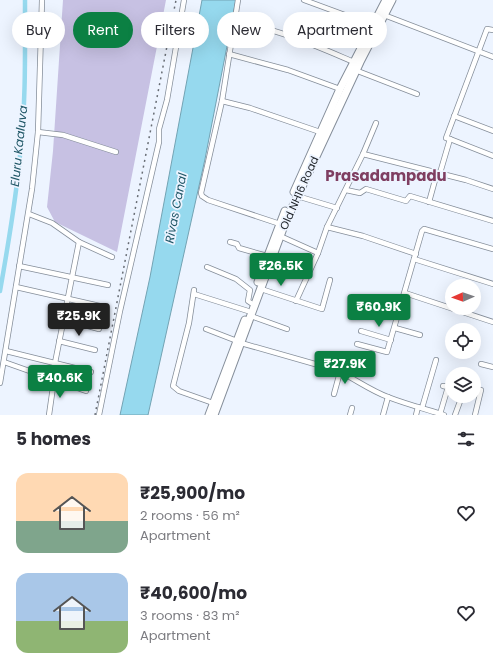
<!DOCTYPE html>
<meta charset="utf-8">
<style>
:root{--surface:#fff;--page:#f2f2f3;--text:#2b2b33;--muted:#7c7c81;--accent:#0b8043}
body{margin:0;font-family:Poppins,sans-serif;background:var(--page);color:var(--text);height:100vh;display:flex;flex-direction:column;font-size:15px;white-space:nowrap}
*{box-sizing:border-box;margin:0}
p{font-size:13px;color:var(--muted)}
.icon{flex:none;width:22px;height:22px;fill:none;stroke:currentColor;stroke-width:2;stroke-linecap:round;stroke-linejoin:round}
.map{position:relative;height:415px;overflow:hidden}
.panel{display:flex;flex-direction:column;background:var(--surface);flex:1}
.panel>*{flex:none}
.guide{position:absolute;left:12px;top:12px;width:469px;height:36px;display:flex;gap:8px}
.needle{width:26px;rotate:268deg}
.controls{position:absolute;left:445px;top:279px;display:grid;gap:8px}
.controls a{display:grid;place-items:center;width:36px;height:36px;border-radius:50%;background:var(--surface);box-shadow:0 4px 16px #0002;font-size:20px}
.price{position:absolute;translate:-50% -34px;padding:0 9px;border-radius:4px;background:var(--accent);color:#fff;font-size:13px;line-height:26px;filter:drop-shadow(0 1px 2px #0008)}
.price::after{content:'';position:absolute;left:50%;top:24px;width:12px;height:9px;margin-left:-6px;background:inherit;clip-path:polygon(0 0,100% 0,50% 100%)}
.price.selected{background:#222;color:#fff}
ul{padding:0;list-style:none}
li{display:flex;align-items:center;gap:12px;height:100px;padding:0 16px}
li span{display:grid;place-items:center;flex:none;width:112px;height:80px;border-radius:12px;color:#555}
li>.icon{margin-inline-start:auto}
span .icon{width:48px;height:48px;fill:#fffc;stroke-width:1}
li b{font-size:17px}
h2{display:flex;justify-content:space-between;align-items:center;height:48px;padding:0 16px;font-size:17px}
.chip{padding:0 14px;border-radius:18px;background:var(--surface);box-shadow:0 4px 16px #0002;font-size:14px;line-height:36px}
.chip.selected{background:var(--accent);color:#fff}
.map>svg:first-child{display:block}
.green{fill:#c7c1e3}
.water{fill:#96d9ee;stroke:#73a3b3}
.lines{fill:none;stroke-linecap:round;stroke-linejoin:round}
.canal{stroke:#96d9ee;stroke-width:4.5}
.minor-casing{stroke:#858e9a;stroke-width:6}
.primary-casing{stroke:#858e9a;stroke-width:9}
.minor{stroke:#fff;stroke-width:4.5}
.primary{stroke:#fff;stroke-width:7}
.rail{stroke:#686d74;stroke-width:1.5;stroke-dasharray:2 4;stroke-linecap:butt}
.labels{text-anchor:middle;stroke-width:3.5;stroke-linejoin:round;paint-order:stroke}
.street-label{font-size:11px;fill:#202429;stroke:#edf4ff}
.water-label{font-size:12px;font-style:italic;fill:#205767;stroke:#edf4ff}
.district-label{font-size:15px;font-weight:bold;fill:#7f3e61;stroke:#edf4ff}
</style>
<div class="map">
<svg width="493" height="415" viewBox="0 0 493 415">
<rect width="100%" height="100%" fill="#edf4ff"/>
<path class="green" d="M63,0H166L117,252L55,222L47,207L53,151Z"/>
<path class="water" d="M202,0H236L205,159L148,415H120L150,277Z"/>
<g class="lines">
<path class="canal" d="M0,291C8,246 16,201 20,155C26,104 25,52 25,0"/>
<g class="minor-casing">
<g id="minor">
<path d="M238,0L222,101L201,193L202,196L208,200L280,224"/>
<path d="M304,0L372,25"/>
<path d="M384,15L493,57"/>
<path d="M235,22C276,28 316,46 354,62"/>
<path d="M229,54L288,70L340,89"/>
<path d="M355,70L417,94"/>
<path d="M222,101L250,108L320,132"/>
<path d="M454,116L493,131"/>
<path d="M38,132L63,135L116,152"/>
<path d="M450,139L493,156"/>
<path d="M363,154L466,180L493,189"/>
<path d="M440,173L450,139L446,138L487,29L493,30"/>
<path d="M346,190L360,193L366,189L406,201L410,196L493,221"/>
<path d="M297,196L337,208"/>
<path d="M429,202L437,173"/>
<path d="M29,214L52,223L79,242L112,257"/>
<path d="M327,227L363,236L416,254"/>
<path d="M280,236L318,253"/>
<path d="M230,242L237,244L239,248L267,256"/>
<path d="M414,259L493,284"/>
<path d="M19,266L108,285"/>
<path d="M207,267L236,279L250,290L248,301L251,303"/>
<path d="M16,287L104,307"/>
<path d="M261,289L322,309L330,280"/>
<path d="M194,290L189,323L173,386L179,391L213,403"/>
<path d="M405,293L493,322"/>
<path d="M194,294L248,311"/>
<path d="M296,301L318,253L327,227L363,154L376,123"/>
<path d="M251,316L287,329"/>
<path d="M63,319L99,329"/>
<path d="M395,328L420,335"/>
<path d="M206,329L237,341"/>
<path d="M361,331L391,340"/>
<path d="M59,341L95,350"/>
<path d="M241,343L336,370C354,378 369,390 388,397C406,404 425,409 444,415"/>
<path d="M357,344L387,352L422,231L424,229L493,249"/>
<path d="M6,351L91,372"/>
<path d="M4,362L86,391"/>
<path d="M481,364L493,367"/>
<path d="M52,378L79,242"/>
<path d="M0,383L32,189L38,132L42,0"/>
<path d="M334,394L340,372"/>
<path d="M422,408L436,360"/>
<path d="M440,414L448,387L443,386"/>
<path d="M49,415L54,380"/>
<path d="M99,415L120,311L159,142V129L167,100L184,0"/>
<path d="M350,415L352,408"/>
<path d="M383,415L388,397"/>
<path d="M416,415L418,407"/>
<path d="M455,415L462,396"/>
<path d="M475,415L481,390"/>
</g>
</g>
<g class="primary-casing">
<g id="primary">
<path d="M294,192L340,89L386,0"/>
<path d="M258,282L285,211"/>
<path d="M209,415L245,320"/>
<path d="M214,415L285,223L360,62L392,0"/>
</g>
</g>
<use href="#minor" class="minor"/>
<use href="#primary" class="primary"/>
<path class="rail" d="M95,415L176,0"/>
</g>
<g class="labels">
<g class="street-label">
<text transform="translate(299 193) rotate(-66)" y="4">Old NH16 Road</text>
</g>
<g class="water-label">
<text transform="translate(19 146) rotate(-84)" y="4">Eluru Kaaluva</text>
<text transform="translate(176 208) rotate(-79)" y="4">Rivas Canal</text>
</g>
<g class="district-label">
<text x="386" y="181">Prasadampadu</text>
</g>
</g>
</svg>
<div class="controls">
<a><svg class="needle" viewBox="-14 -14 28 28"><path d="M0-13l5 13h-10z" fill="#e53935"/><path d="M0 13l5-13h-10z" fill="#7c7c81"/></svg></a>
<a><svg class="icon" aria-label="locate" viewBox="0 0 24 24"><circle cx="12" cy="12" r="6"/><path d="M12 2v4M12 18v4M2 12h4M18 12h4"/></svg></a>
<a><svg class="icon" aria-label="layers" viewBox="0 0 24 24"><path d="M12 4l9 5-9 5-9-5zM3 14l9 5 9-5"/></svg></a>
</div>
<b class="price" style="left:281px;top:287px">₹26.5K</b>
<b class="price" style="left:379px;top:328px">₹60.9K</b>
<b class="price selected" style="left:79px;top:337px">₹25.9K</b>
<b class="price" style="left:345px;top:385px">₹27.9K</b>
<b class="price" style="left:60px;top:399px">₹40.6K</b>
<div class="guide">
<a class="chip">Buy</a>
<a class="chip selected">Rent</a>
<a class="chip">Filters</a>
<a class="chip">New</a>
<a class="chip">Apartment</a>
</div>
</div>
<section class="panel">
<h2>5 homes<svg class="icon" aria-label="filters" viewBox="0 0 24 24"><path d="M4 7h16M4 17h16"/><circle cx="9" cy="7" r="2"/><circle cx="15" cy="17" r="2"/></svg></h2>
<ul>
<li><span style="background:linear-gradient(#ffd9b3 60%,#7fa58c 0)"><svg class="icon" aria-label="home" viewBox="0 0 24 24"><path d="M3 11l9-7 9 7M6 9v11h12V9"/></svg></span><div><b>₹25,900/mo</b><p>2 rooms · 56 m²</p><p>Apartment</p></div><svg class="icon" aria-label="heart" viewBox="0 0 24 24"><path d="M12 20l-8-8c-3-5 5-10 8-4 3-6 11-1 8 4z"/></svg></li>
<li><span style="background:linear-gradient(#a9c7e8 60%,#8fb573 0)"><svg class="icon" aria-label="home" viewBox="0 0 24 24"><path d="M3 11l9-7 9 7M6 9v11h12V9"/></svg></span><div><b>₹40,600/mo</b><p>3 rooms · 83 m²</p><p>Apartment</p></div><svg class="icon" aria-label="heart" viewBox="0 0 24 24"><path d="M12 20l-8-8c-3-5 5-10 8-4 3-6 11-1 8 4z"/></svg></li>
</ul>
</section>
